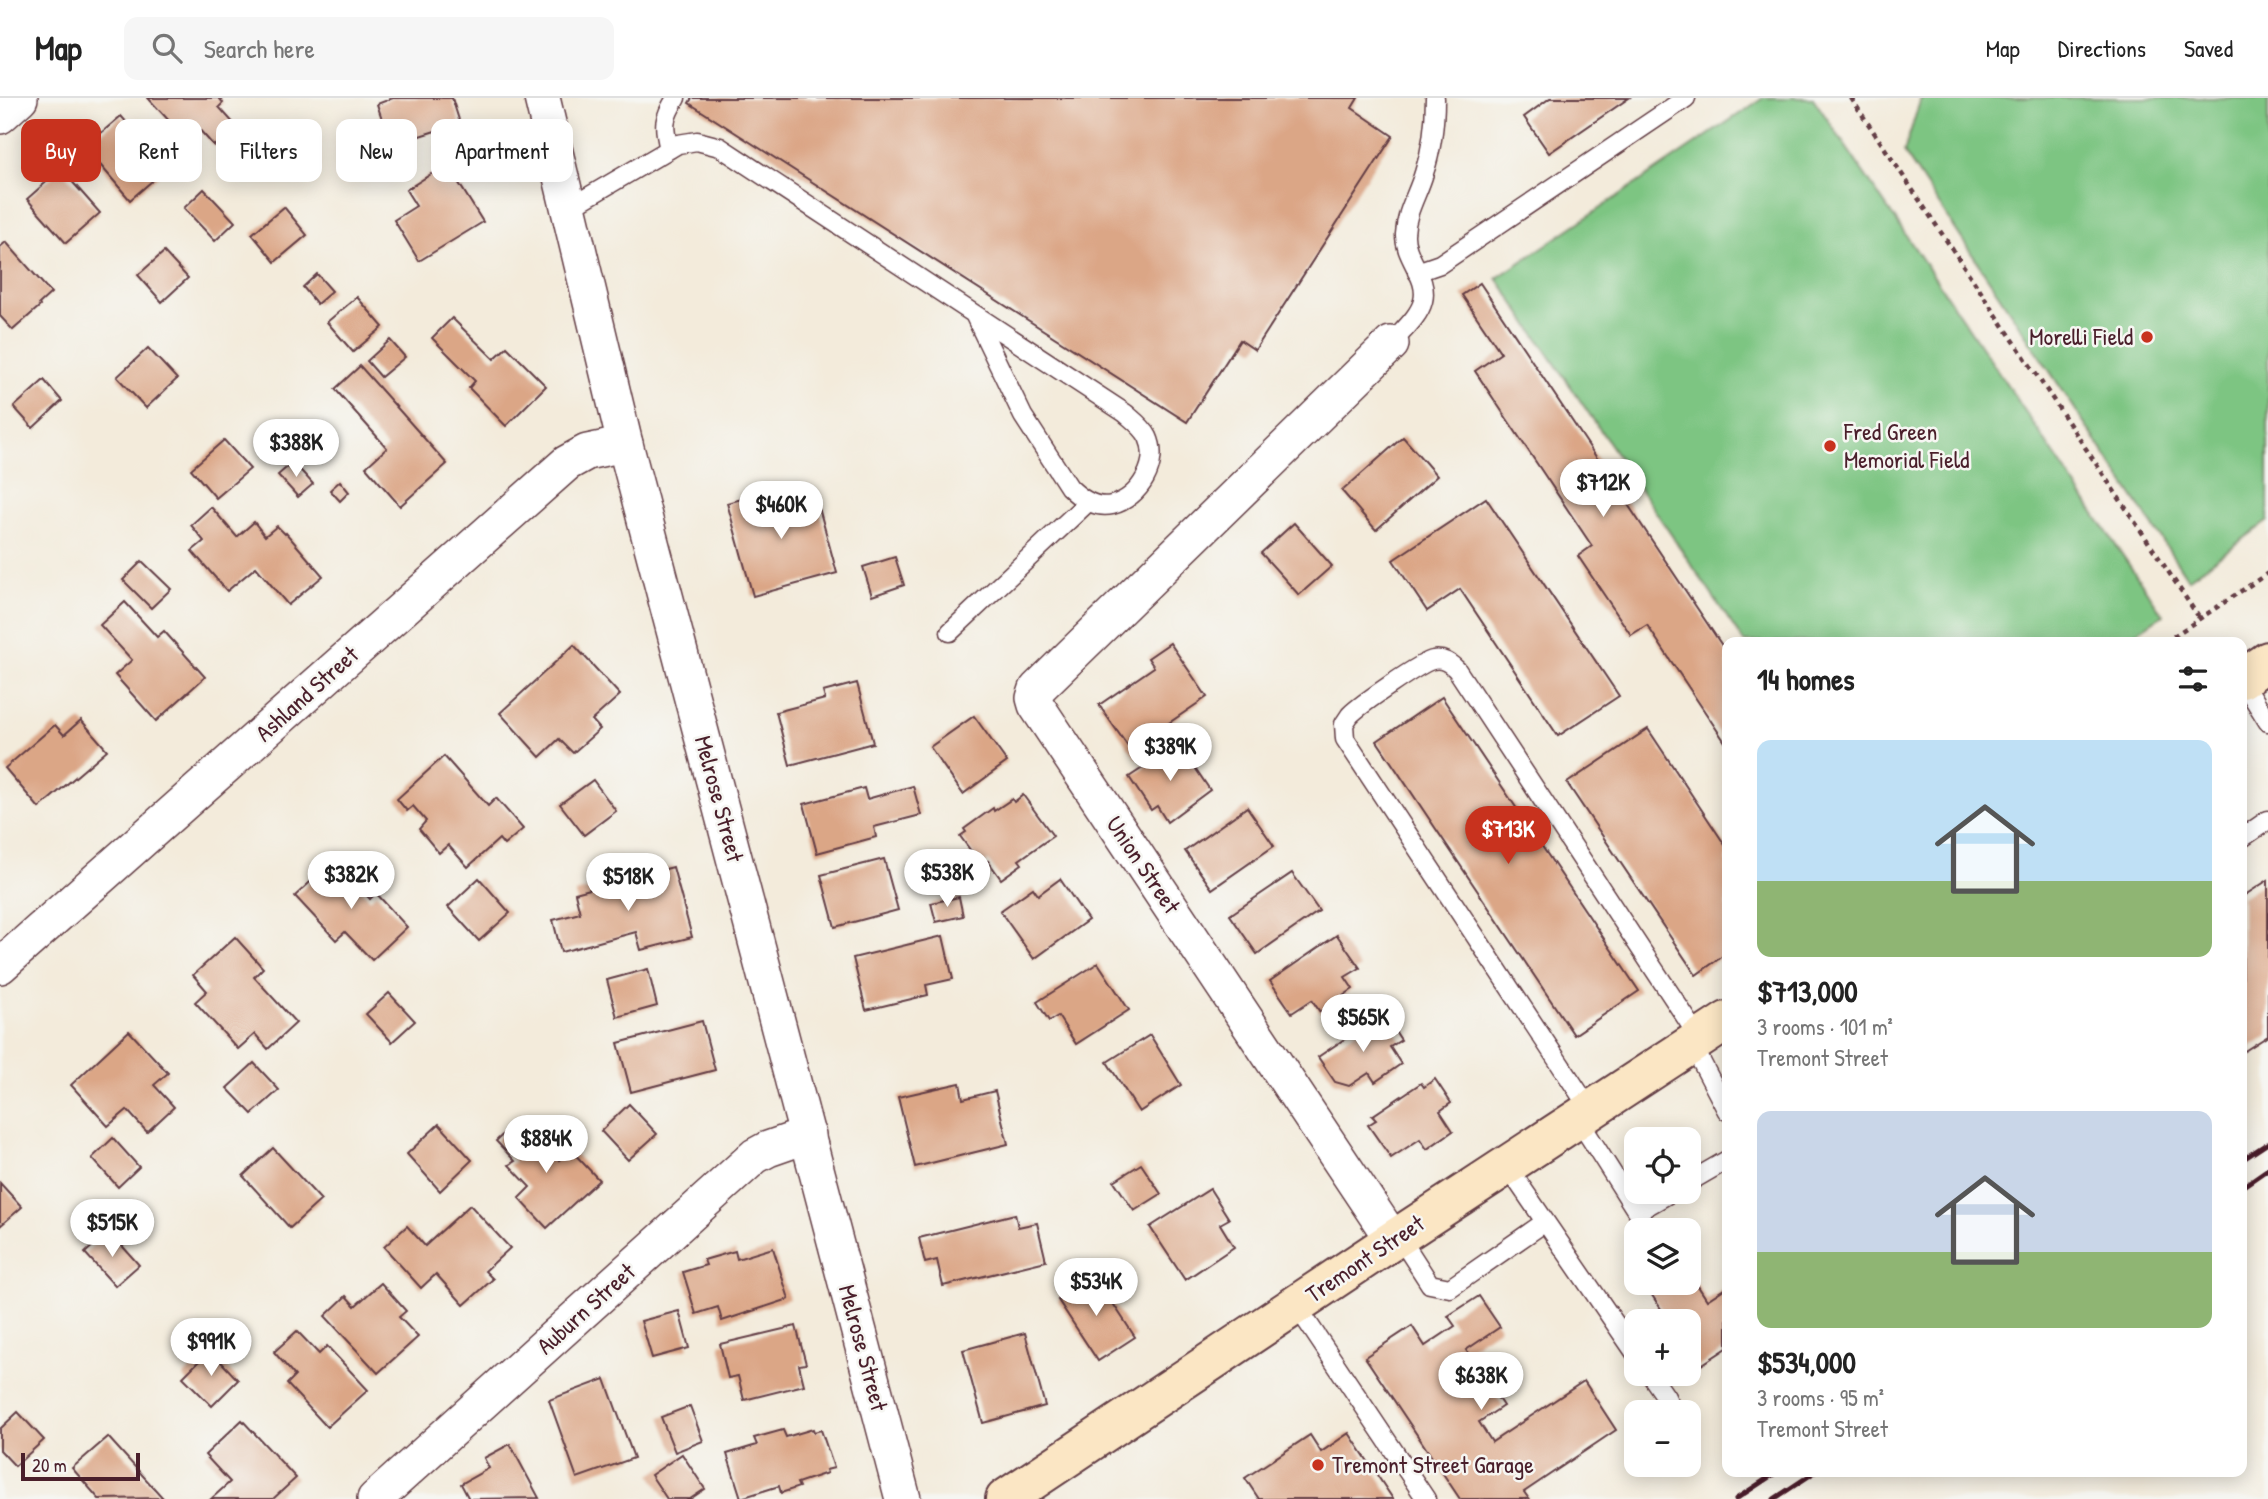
<!DOCTYPE html>
<meta charset="utf-8">
<style>
:root{--surface:#fff;--page:#f6f6f6;--text:#222;--muted:#767676;--line:#e0e0e0;--accent:#c8321e}
body{margin:0;font-family:"Patrick Hand",sans-serif;background:var(--page);color:var(--text);height:100vh;display:flex;flex-direction:column;font-size:26px;white-space:nowrap}
*{box-sizing:border-box;margin:0}
p{font-size:23px;color:var(--muted)}
.icon{flex:none;width:38px;height:38px;fill:none;stroke:currentColor;stroke-width:2;stroke-linecap:round;stroke-linejoin:round}
.map{position:relative;flex:1;overflow:hidden}
.details{position:absolute;left:1722px;top:539px;width:525px;height:840px;display:flex;flex-direction:column;background:var(--surface);border-radius:14px;box-shadow:0 4px 18px #0003}
.details>*{flex:none}
.guide{position:absolute;left:21px;top:21px;width:665px;height:63px;display:flex;gap:14px}
.controls{position:absolute;left:1624px;top:1029px;display:grid;gap:14px}
.controls a{display:grid;place-items:center;width:77px;height:77px;border-radius:14px;background:var(--surface);box-shadow:0 4px 18px #0003;font-size:35px}
.scale{position:absolute;left:21px;bottom:18px;width:119px;box-sizing:border-box;padding-left:7px;border:4px solid #4a1f2b;border-top:0;font-size:19px;line-height:24px;white-space:nowrap;color:#4a1f2b;-webkit-text-stroke:5px #f6f6f2;paint-order:stroke}
.price{position:absolute;translate:-50% -60px;padding:0 16px;border-radius:24px;background:#fff;color:#222;font-size:23px;line-height:46px;filter:drop-shadow(0 2px 4px #0008)}
.price::after{content:'';position:absolute;left:50%;top:42px;width:21px;height:16px;margin-left:-10px;background:inherit;clip-path:polygon(0 0,100% 0,50% 100%)}
.price.current{background:var(--accent);color:#fff}
ul{padding:0;list-style:none}
li{display:grid;align-content:center;gap:14px;height:371px;padding:0 35px}
li span{display:grid;place-items:center;height:217px;border-radius:14px;color:#555}
li>.icon{margin-inline-start:auto}
span .icon{width:126px;height:126px;fill:#fffc;stroke-width:1}
li b{font-size:30px}
h2{display:flex;justify-content:space-between;align-items:center;height:84px;padding:0 35px;font-size:30px}
.tag{padding:0 24px;border-radius:14px;background:var(--surface);box-shadow:0 4px 18px #0003;font-size:24px;line-height:63px}
.tag.current{background:var(--accent);color:#fff}
header{display:flex;align-items:center;gap:42px;box-sizing:border-box;height:98px;padding:0 35px;background:var(--surface);border-bottom:2px solid var(--line)}
header strong{font-size:33px}
nav{display:flex;gap:38px;margin-inline-start:auto;font-size:24px}
.search{width:490px;height:63px;background:var(--page);display:flex;align-items:center;gap:18px;box-sizing:border-box;padding:0 24px;border-radius:14px;color:var(--muted);font-size:26px}
.map>svg:first-child{display:block}
.green{fill:#7dc582;stroke:#647256;stroke-width:2}
.building{fill:#dba686}
.lines{fill:none;stroke-linecap:round;stroke-linejoin:round}
.lane-casing{stroke:#633e45;stroke-width:21}
.street-casing{stroke:#633e45;stroke-width:38}
.secondary-casing{stroke:#633e45;stroke-width:42}
.path{stroke:#633e45;stroke-width:4.5;stroke-dasharray:5 5;stroke-linecap:butt}
.lane{stroke:#fff;stroke-width:18}
.street{stroke:#fff;stroke-width:35}
.secondary{stroke:#fbe6c4;stroke-width:38}
.rail{stroke:#4a1f2b;stroke-width:5}
.poi-dot{fill:#c8321e;stroke:#f6f6f2;stroke-width:2.5}
.labels{text-anchor:middle;stroke-width:5;stroke-linejoin:round;paint-order:stroke}
.poi-label{font-size:24px;fill:#4a1f2b;stroke:#f6f6f2;text-anchor:start}
.street-label{font-size:24px;fill:#4a1f2b;stroke:#f6f6f2}
</style>
<header>
<strong>Map</strong>
<div class="search"><svg class="icon" aria-label="search" viewBox="0 0 24 24"><circle cx="10" cy="10" r="6"/><path d="M15 15l6 6"/></svg>Search here</div>
<nav><a>Map</a><a>Directions</a><a>Saved</a></nav>
</header>
<div class="map">
<svg width="2268" height="1401" viewBox="0 0 2268 1401">
<rect width="100%" height="100%" fill="#f6f6f2"/>
<filter id="ink" filterUnits="userSpaceOnUse"><feTurbulence type="fractalNoise" baseFrequency=".0143" numOctaves="2"/><feDisplacementMap in="SourceGraphic" scale="14" xChannelSelector="R" yChannelSelector="G"/><feConvolveMatrix kernelMatrix="1 2 1 2 8 2 1 2 1" color-interpolation-filters="sRGB"/></filter>
<filter id="wash" filterUnits="userSpaceOnUse"><feTurbulence type="fractalNoise" baseFrequency=".00686" numOctaves="4" result="noise"/><feDisplacementMap in="SourceGraphic" scale="28" xChannelSelector="R" yChannelSelector="G"/><feGaussianBlur stdDeviation="1.57" result="paint"/><feColorMatrix in="noise" values="0 0 0 0 0 0 0 0 0 0 0 0 0 0 0 0 0 1.4 0 .05"/><feComposite in="paint" operator="in"/></filter>
<g filter="url(#wash)">
<rect width="100%" height="100%" fill="#f3ebdb"/>
<g class="green">
<path d="M1763,0H1813L2163,517L2122,544H1744L1497,180Z"/>
<path d="M1921,0H2268V423L2188,481L1904,54Z"/>
</g>
<g id="blocks">
<g class="building">
<path d="M148,0H219L223,5L219,9L236,28L214,48L197,29L185,40Z"/>
<path d="M393,0H452L460,25L407,42L401,25L385,30L377,6Z"/>
<path d="M692,0H1358L1352,10L1393,38L1255,252L1240,242L1187,324L689,5Z"/>
<path d="M1550,0H1629L1549,55L1524,19Z"/>
<path d="M121,18L167,70L130,102L85,49L88,46L83,39L95,28L101,35Z"/>
<path d="M447,66L483,124L419,163L394,122L416,108L406,92Z"/>
<path d="M61,71L100,115L66,145L27,101Z"/>
<path d="M204,91L235,124L215,143L184,110Z"/>
<path d="M284,109L307,137L275,164L252,136Z"/>
<path d="M6,144L51,195L39,206L40,208L13,232L0,218V149Z"/>
<path d="M164,154L188,180L162,204L138,177Z"/>
<path d="M317,176L332,193L317,206L303,189Z"/>
<path d="M1480,185L1727,555V647L1647,527L1631,537L1578,458L1592,448L1475,273L1501,255L1462,197Z"/>
<path d="M357,199L383,229L353,254L327,224Z"/>
<path d="M452,220L494,261L507,249L546,288L506,328L469,290L475,283L432,240Z"/>
<path d="M390,242L405,259L381,279L367,263Z"/>
<path d="M148,250L177,281L146,310L117,279Z"/>
<path d="M360,268L447,366L400,408L366,369L387,350L335,291Z"/>
<path d="M44,282L62,303L33,330L14,309Z"/>
<path d="M1403,339L1437,378L1376,432L1342,393Z"/>
<path d="M224,342L250,371L216,400L191,371Z"/>
<path d="M293,364L313,386L298,399L278,377Z"/>
<path d="M340,383L349,394L340,403L330,392Z"/>
<path d="M778,391L783,408L816,399L837,475L753,498L727,405Z"/>
<path d="M1486,400L1619,598L1558,638L1460,491L1427,513L1393,462Z"/>
<path d="M211,409L237,439L254,424L265,438L277,428L285,436L286,435L323,478L288,507L256,469L227,493L192,453L204,443L191,427Z"/>
<path d="M1294,425L1332,468L1299,497L1261,455Z"/>
<path d="M895,459L904,487L872,498L863,469Z"/>
<path d="M142,463L171,491L151,510L123,482Z"/>
<path d="M125,504L157,539L164,533L205,579L156,623L115,577L132,562L100,527Z"/>
<path d="M1170,545L1207,599L1163,629L1168,637L1136,660L1099,607L1154,569L1148,560Z"/>
<path d="M574,547L620,597L592,622L600,631L573,655L559,641L540,659L500,615Z"/>
<path d="M857,585L873,645L790,667L776,614L825,601L823,594Z"/>
<path d="M1442,599L1639,893L1574,937L1377,643Z"/>
<path d="M974,618L1007,664L963,696L930,649Z"/>
<path d="M81,622L107,652L39,710L5,670L55,627L64,637Z"/>
<path d="M1648,631L1727,750V855L1696,877L1567,685Z"/>
<path d="M1179,646L1210,692L1167,724L1157,708L1151,712L1129,679Z"/>
<path d="M444,658L488,708L496,700L523,731L504,747L499,741L468,769L448,747L439,755L419,731L426,723L413,708L407,713L397,701Z"/>
<path d="M593,682L616,713L584,737L560,706Z"/>
<path d="M913,688L921,717L874,729L876,739L817,755L804,706L864,690L867,701Z"/>
<path d="M1023,697L1053,738L1019,762L1022,766L1001,781L988,763L982,768L960,738L966,734L964,731L993,710L994,713L1012,701L1014,704Z"/>
<path d="M1247,709L1274,748L1212,791L1185,753Z"/>
<path d="M884,761L898,812L835,829L821,777Z"/>
<path d="M334,762L370,801L376,795L407,829L372,862L345,834L336,842L295,798Z"/>
<path d="M673,769L692,839L641,852L636,834L561,854L553,822L580,815L575,795Z"/>
<path d="M1292,775L1319,813L1257,856L1230,817Z"/>
<path d="M479,780L510,815L479,843L448,809Z"/>
<path d="M1060,781L1088,822L1034,861L1000,813L1033,790L1038,797Z"/>
<path d="M2268,782V938L2243,954L2242,799Z"/>
<path d="M959,799L963,818L936,824L931,805Z"/>
<path d="M1337,837L1360,870L1345,879L1353,891L1320,914L1312,902L1292,915L1270,883Z"/>
<path d="M943,838L953,881L926,887L928,897L866,912L853,860Z"/>
<path d="M235,839L263,870L254,879L296,925L268,951L255,936L238,951L195,904L207,893L193,877Z"/>
<path d="M1098,865L1129,912L1076,946L1058,918L1049,923L1037,904Z"/>
<path d="M648,871L657,908L617,919L607,882Z"/>
<path d="M389,895L415,923L392,944L366,916Z"/>
<path d="M1386,919L1401,942L1390,949L1401,966L1375,984L1369,975L1349,988L1335,984L1318,959L1371,923L1374,927Z"/>
<path d="M702,923L715,972L631,994L618,945Z"/>
<path d="M129,933L168,975L154,987L174,1009L147,1034L127,1012L108,1028L71,987Z"/>
<path d="M1150,937L1181,987L1139,1014L1107,964Z"/>
<path d="M254,965L279,992L252,1016L227,990Z"/>
<path d="M1435,981L1451,1005L1440,1013L1453,1033L1427,1051L1420,1041L1391,1060L1368,1027L1376,1022L1372,1018L1421,985L1424,989Z"/>
<path d="M960,985L963,1001L995,993L1008,1046L915,1069L898,999Z"/>
<path d="M629,1006L657,1036L628,1062L601,1033Z"/>
<path d="M516,1024L533,1043L538,1039L559,1062L570,1051L599,1082L547,1130L519,1100L530,1089L509,1067L515,1063L496,1043Z"/>
<path d="M439,1026L472,1062L440,1093L407,1056Z"/>
<path d="M113,1040L139,1069L118,1089L92,1060Z"/>
<path d="M273,1050L321,1102L290,1130L243,1078Z"/>
<path d="M1141,1066L1161,1096L1134,1113L1114,1083Z"/>
<path d="M0,1085L22,1109L0,1128Z"/>
<path d="M1210,1091L1229,1121L1220,1126L1234,1149L1185,1182L1150,1129Z"/>
<path d="M470,1107L510,1150L485,1173L493,1181L464,1207L436,1176L421,1190L384,1149L407,1128L425,1148Z"/>
<path d="M1015,1116L1018,1129L1037,1125L1046,1163L943,1188L937,1162L925,1165L919,1140Z"/>
<path d="M109,1133L139,1167L115,1188L85,1155Z"/>
<path d="M773,1150L789,1201L722,1223L718,1209L696,1216L683,1174L706,1167L704,1162L735,1153L737,1161Z"/>
<path d="M1689,1174L1707,1202L1727,1189V1250L1698,1269L1689,1254V1223H1669L1644,1185H1689Z"/>
<path d="M1095,1178L1135,1239L1098,1263L1058,1202Z"/>
<path d="M381,1185L406,1213L399,1219L418,1239L378,1275L325,1218L346,1198L355,1208Z"/>
<path d="M1479,1198L1500,1229L1466,1252L1503,1308L1479,1324L1492,1344L1584,1283L1616,1332L1524,1394L1529,1401H1460L1365,1259L1412,1228L1425,1248L1455,1228L1448,1218Z"/>
<path d="M679,1213L689,1250L652,1260L641,1223Z"/>
<path d="M796,1228L806,1266L799,1267L804,1287L744,1302L738,1278L728,1280L720,1246Z"/>
<path d="M297,1233L319,1256L327,1248L368,1292L327,1329L287,1286L295,1278L274,1254Z"/>
<path d="M1025,1235L1045,1308L983,1325L963,1252Z"/>
<path d="M210,1252L238,1282L212,1308L183,1279Z"/>
<path d="M605,1281L634,1360L577,1380L549,1302Z"/>
<path d="M690,1308L703,1343L675,1354L661,1319Z"/>
<path d="M18,1314L44,1342L15,1368L0,1352V1331Z"/>
<path d="M242,1322L296,1380L273,1401H211L230,1384L205,1357Z"/>
<path d="M813,1331L814,1334L821,1332L834,1370L826,1372L827,1375L797,1385L799,1389L781,1395L779,1388L741,1400L727,1356L757,1347L754,1340L783,1332L786,1339Z"/>
<path d="M1349,1335L1393,1401H1259L1245,1380L1310,1337L1321,1354Z"/>
<path d="M108,1339L163,1400L99,1401L72,1370Z"/>
<path d="M510,1346L539,1400L469,1401L461,1386L489,1370L484,1360Z"/>
<path d="M682,1356L705,1391L690,1401H667L651,1377Z"/>
</g>
</g>
</g>
<g filter="url(#ink)">
<use href="#blocks" fill-opacity="0" stroke="#633e45" stroke-width="2"/>
<g class="lines">
<g class="lane-casing">
<g id="lane">
<path d="M669,51C663,27 663,21 676,0"/>
<path d="M569,110L678,46L697,43L720,49L1125,315C1133,322 1143,329 1148,339C1160,365 1140,400 1112,407C1095,411 1080,400 1069,389L1023,318L975,218"/>
<path d="M1417,174L1440,166L1686,0"/>
<path d="M1391,246C1402,233 1419,219 1423,203C1429,179 1404,160 1405,136C1406,113 1418,96 1424,75C1432,51 1435,25 1435,0"/>
<path d="M950,534L1088,404"/>
<path d="M2242,582L2268,624"/>
<path d="M2242,740L2268,722"/>
<path d="M1692,946L1727,1013"/>
<path d="M1591,1013L1345,641L1344,626L1350,617C1360,607 1421,564 1433,562C1443,560 1450,565 1457,572L1700,941"/>
<path d="M1578,1021L1637,1114L1672,1094"/>
<path d="M1507,1068L1636,1256"/>
<path d="M1689,1084L1727,1062"/>
<path d="M1399,1138L1430,1186L1450,1190L1545,1124"/>
<path d="M1296,1207L1426,1401"/>
<path d="M1650,1276L1666,1299L1673,1314"/>
</g>
</g>
<g class="street-casing">
<g id="street">
<path d="M542,0L625,346L903,1401"/>
<path d="M0,18L20,0"/>
<path d="M1391,246L1037,591L1034,600L1036,607L1393,1142"/>
<path d="M0,868L567,365L587,354L625,346"/>
<path d="M375,1401L755,1058L768,1051L808,1037"/>
</g>
</g>
<g class="secondary-casing">
<g id="secondary">
<path d="M2242,581L2268,563"/>
<path d="M1005,1401L1393,1142L1727,923"/>
</g>
</g>
<g class="path">
<path d="M1851,0L2200,521"/>
<path d="M2165,544L2268,475"/>
</g>
<use href="#lane" class="lane"/>
<use href="#street" class="street"/>
<use href="#secondary" class="secondary"/>
<g class="rail">
<path d="M2242,1062L2268,1045"/>
<path d="M2242,1089L2268,1071"/>
<path d="M1736,1401L1777,1374"/>
<path d="M1774,1401L1815,1374"/>
</g>
</g>
</g>
<g class="poi-dot">
<circle cx="2147" cy="239" r="7"/>
<circle cx="1830" cy="348" r="7"/>
<circle cx="1318" cy="1367" r="7"/>
</g>
<g class="labels">
<g class="poi-label">
<text x="2133" y="247" text-anchor="end">Morelli Field</text>
<text x="1844" y="342">Fred Green<tspan x="1844" dy="28">Memorial Field</tspan></text>
<text x="1332" y="1375">Tremont Street Garage</text>
</g>
<g class="street-label">
<text transform="translate(307 596) rotate(-42)" y="8">Ashland Street</text>
<text transform="translate(719 701) rotate(75)" y="8">Melrose Street</text>
<text transform="translate(1143 767) rotate(56)" y="8">Union Street</text>
<text transform="translate(1365 1161) rotate(-34)" y="8">Tremont Street</text>
<text transform="translate(586 1211) rotate(-42)" y="8">Auburn Street</text>
<text transform="translate(863 1250) rotate(75)" y="8">Melrose Street</text>
</g>
</g>
</svg>
<div class="controls">
<a><svg class="icon" aria-label="locate" viewBox="0 0 24 24"><circle cx="12" cy="12" r="6"/><path d="M12 2v4M12 18v4M2 12h4M18 12h4"/></svg></a>
<a><svg class="icon" aria-label="layers" viewBox="0 0 24 24"><path d="M12 4l9 5-9 5-9-5zM3 14l9 5 9-5"/></svg></a>
<a>+</a>
<a>−</a>
</div>
<div class="scale">20 m</div>
<b class="price" style="left:296px;top:381px">$388K</b>
<b class="price" style="left:1603px;top:421px">$712K</b>
<b class="price" style="left:781px;top:443px">$460K</b>
<b class="price" style="left:1170px;top:685px">$389K</b>
<b class="price current" style="left:1508px;top:768px">$713K</b>
<b class="price" style="left:947px;top:811px">$538K</b>
<b class="price" style="left:351px;top:813px">$382K</b>
<b class="price" style="left:628px;top:815px">$518K</b>
<b class="price" style="left:1363px;top:956px">$565K</b>
<b class="price" style="left:546px;top:1077px">$884K</b>
<b class="price" style="left:112px;top:1161px">$515K</b>
<b class="price" style="left:1096px;top:1220px">$534K</b>
<b class="price" style="left:211px;top:1280px">$991K</b>
<b class="price" style="left:1481px;top:1314px">$638K</b>
<div class="guide">
<a class="tag current">Buy</a>
<a class="tag">Rent</a>
<a class="tag">Filters</a>
<a class="tag">New</a>
<a class="tag">Apartment</a>
</div>
<section class="details">
<h2>14 homes<svg class="icon" aria-label="filters" viewBox="0 0 24 24"><path d="M4 7h16M4 17h16"/><circle cx="9" cy="7" r="2"/><circle cx="15" cy="17" r="2"/></svg></h2>
<ul>
<li><span style="background:linear-gradient(#bfe0f5 65%,#8fb573 0)"><svg class="icon" aria-label="home" viewBox="0 0 24 24"><path d="M3 11l9-7 9 7M6 9v11h12V9"/></svg></span><div><b>$713,000</b><p>3 rooms · 101 m²</p><p>Tremont Street</p></div></li>
<li><span style="background:linear-gradient(#c9d6e8 65%,#8fb573 0)"><svg class="icon" aria-label="home" viewBox="0 0 24 24"><path d="M3 11l9-7 9 7M6 9v11h12V9"/></svg></span><div><b>$534,000</b><p>3 rooms · 95 m²</p><p>Tremont Street</p></div></li>
</ul>
</section>
</div>
